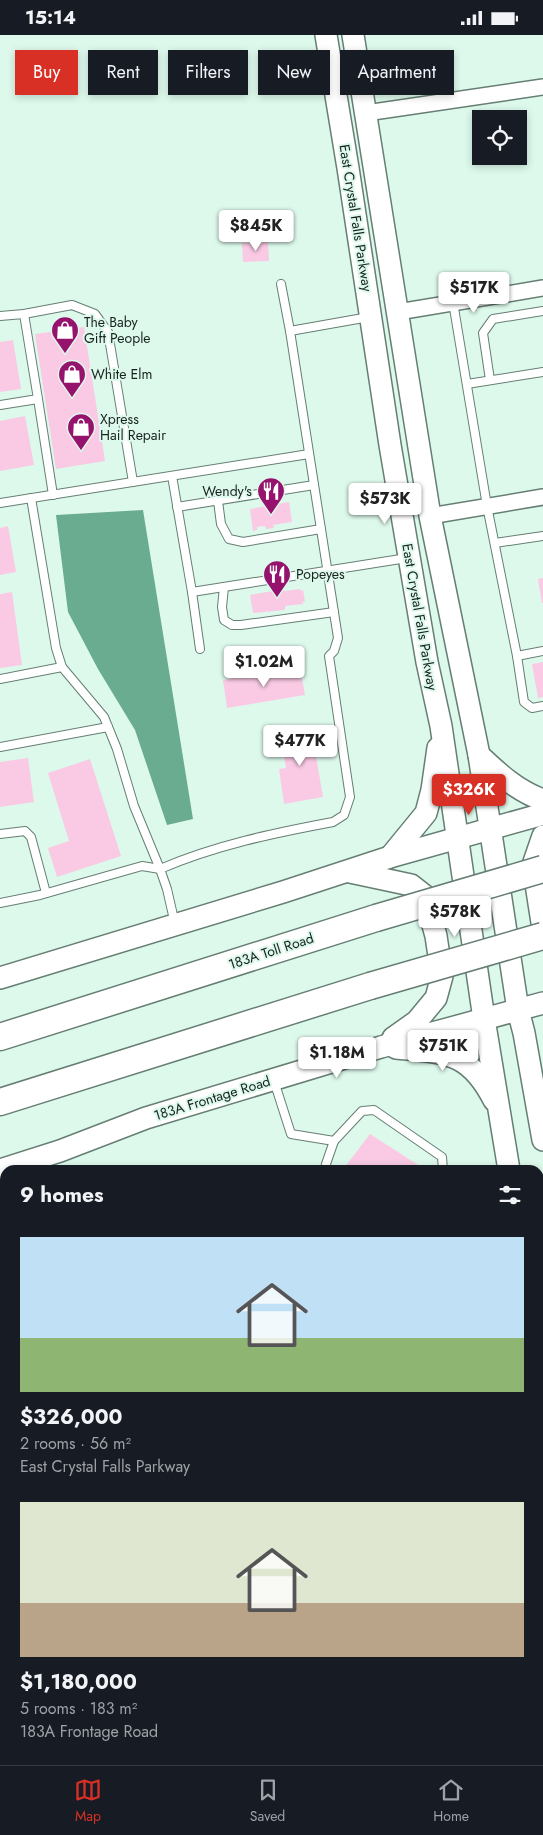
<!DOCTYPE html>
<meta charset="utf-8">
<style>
:root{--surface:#171b24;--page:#20242c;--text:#f1f3f6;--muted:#9ea1a6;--line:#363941;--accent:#d93025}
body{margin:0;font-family:Jost,sans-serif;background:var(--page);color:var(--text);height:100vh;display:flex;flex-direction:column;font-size:19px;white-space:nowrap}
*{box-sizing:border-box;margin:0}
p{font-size:16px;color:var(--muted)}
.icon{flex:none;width:28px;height:28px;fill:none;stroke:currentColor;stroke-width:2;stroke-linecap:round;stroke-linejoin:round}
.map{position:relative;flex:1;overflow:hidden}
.details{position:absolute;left:0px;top:1130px;width:544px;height:600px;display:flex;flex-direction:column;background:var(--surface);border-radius:15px 15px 0 0;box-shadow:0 2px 8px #0003}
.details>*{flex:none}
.hud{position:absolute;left:15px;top:15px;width:514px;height:45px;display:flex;gap:10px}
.fabs{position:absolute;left:472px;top:75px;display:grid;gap:10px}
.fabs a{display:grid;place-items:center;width:55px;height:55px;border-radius:0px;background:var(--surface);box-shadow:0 2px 8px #0003;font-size:25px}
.price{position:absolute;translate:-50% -42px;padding:0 11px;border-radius:5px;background:#fff;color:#222;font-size:16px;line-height:32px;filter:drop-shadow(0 1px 2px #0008)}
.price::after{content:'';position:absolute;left:50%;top:30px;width:15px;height:11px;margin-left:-8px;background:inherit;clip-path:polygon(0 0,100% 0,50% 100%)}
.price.selected{background:var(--accent);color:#fff}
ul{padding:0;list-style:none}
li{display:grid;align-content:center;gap:10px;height:265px;padding:0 20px}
li span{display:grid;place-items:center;height:155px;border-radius:0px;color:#555}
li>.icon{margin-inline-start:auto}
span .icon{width:90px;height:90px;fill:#fffc;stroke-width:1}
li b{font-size:21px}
h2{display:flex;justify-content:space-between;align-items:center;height:60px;padding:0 20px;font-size:21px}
.chip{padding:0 18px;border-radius:0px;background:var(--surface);box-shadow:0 2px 8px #0003;font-size:18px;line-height:45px}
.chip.selected{background:var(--accent);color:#fff}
.status{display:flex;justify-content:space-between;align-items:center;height:35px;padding:0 25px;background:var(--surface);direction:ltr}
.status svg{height:14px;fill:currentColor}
.dock{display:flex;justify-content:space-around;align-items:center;height:70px;border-top:1px solid var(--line);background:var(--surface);font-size:14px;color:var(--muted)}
.dock a{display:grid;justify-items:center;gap:2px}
.dock .selected{color:var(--accent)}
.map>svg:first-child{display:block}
.water{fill:#69ac8f}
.building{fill:#facae4}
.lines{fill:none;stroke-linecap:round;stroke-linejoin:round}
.lane-casing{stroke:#667e73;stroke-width:10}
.street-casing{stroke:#667e73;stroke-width:18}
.secondary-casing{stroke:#667e73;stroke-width:24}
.highway-casing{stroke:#667e73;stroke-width:29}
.lane{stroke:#fff;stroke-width:8}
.street{stroke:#fff;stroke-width:15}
.secondary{stroke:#fff;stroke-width:21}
.highway{stroke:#fff;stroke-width:26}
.highway-bridge-casing{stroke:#667e73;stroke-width:29;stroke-linecap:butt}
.highway-bridge{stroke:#fff;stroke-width:26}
.labels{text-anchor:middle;stroke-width:4;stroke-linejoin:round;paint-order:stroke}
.street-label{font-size:14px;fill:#17211d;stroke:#ddf9ec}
.poi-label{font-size:14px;fill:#17211d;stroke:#ddf9ec;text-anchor:start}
</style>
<div class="status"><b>15:14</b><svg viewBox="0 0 49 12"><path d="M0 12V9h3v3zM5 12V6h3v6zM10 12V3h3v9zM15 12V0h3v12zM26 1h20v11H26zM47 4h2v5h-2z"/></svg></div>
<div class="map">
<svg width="543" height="1730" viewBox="0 0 543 1730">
<rect width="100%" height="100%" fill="#ddf9ec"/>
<g class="water">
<path d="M143,475L193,784L167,790L135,695L98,634L68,577L56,480Z"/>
<path d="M539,1568L543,1593V1730H466L465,1725H539Z"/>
</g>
<g class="building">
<path d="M268,206L269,226L243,227L242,208Z"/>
<path d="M84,292L105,426L56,434L35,299Z"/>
<path d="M13,305L21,354L0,357V307Z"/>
<path d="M25,381L34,430L0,436V386Z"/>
<path d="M289,467L292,487L273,490L274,493L266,494L265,491L257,492V495L253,496L250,474Z"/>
<path d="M8,491L16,537L0,540V493Z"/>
<path d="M543,543V568H542L538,544Z"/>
<path d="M284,554V556L300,554L301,556L303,555L305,566L303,567V569L285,571V575L253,578L250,560Z"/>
<path d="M12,557L22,630L0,633V559Z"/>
<path d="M543,627V662L538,663L532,629Z"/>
<path d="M300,632L305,660L227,673L223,645Z"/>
<path d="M311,692L323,762L284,769L279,734L286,733L280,698Z"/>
<path d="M28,723L34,767L0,772V727Z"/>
<path d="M90,724L121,821L57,842L48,813L69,806L48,738Z"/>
<path d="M370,1099L426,1135H346L344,1133Z"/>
<path d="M5,1603V1639H0V1604Z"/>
<path d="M115,1725H151L152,1729L115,1730Z"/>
<path d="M213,1725H241V1730H214Z"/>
<path d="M300,1725H331V1730H301Z"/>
</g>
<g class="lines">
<g class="lane-casing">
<g id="lane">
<path d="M281,249L290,296"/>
<path d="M453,267L487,471L517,621L524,667L532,673L543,671"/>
<path d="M0,281L24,279L72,270L95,279L108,297L133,447"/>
<path d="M490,345L483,298L493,284L543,276"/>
<path d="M467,349L543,337"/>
<path d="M38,364L53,460"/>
<path d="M0,370L38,364L24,279"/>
<path d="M172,441L192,557"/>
<path d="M31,463L56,613L62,632"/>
<path d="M218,466L221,489L229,504L243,507L321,494"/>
<path d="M0,468L309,419"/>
<path d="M177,472L314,450"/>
<path d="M495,508L543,501"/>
<path d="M224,552L222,572L224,585L232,590H241L334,577"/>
<path d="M200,614L192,557L407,523"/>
<path d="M517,621L543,616"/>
<path d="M0,644L62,632L104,682L117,714L134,771L160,834"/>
<path d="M0,712L108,692"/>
<path d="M0,799L25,796L31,802L46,858"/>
<path d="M0,868L40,860L142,831L160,834"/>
<path d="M175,889L167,854L160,834C216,810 274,798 333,787L344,780L350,762L329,621L334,616L338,603L290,296L369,282"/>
<path d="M274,1046L291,1099L334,1106L362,1076L374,1075L442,1122L443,1135"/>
<path d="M325,1135L326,1129L334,1106"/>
</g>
</g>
<g class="street-casing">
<g id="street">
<path d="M366,78L543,52"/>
<path d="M398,277L543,253"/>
<path d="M430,481L543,462"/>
<path d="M0,1688H5"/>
<path d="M181,1725V1730"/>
<path d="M363,1725L364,1730"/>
<path d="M0,1728V1730"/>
</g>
</g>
<g class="secondary-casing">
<g id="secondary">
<path d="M326,0L348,133L390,410L427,627L441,691L484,984L509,1135"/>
<path d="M353,0L430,481L479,720L518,975L524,998L543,1105"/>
<path d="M479,720C498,738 517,756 543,765"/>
<path d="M543,801L533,830L543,894"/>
<path d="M390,822L426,778L432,755L438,713"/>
<path d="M350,837L411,850L425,861L436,901L442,941L436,963L417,986L393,1003"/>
<path d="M0,943L283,857L390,822L543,779"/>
<path d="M396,1013C446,1018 469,1016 494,1065"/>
<path d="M0,1135L60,1116L146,1083L381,1012L543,968"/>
<path d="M539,1275H543"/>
<path d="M539,1328L543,1355"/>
</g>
</g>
<g class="highway-casing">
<g id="highway">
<path d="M0,1002L376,883"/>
<path d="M0,1067L370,951"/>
</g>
</g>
<use href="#lane" class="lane"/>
<use href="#street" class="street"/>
<use href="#secondary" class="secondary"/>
<use href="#highway" class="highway"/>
<g class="highway-bridge-casing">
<g id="highway-bridge">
<path d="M376,883L543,834"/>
<path d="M370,951L543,901"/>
</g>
</g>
<use href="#highway-bridge" class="highway-bridge"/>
</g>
<defs>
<g id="shop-pin" transform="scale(1.4375)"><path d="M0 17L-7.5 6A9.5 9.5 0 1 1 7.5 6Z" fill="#95136d" stroke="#ddf9ec"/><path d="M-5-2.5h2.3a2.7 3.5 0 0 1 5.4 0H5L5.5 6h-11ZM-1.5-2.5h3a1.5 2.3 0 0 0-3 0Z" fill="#fff"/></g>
<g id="restaurant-pin" transform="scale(1.4375)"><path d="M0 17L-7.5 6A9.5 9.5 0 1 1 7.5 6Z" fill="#95136d" stroke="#ddf9ec"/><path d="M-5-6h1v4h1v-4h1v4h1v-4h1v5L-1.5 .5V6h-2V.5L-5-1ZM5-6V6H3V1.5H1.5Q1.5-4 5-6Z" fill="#fff"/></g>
</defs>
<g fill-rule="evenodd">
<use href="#shop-pin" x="65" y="295"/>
<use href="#shop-pin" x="72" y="339"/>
<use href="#shop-pin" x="81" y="392"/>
<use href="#restaurant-pin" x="271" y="456"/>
<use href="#restaurant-pin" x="277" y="539"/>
</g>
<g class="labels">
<g class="street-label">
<text transform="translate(356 183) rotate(81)" y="5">East Crystal Falls Parkway</text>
<text transform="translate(420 582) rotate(80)" y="5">East Crystal Falls Parkway</text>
<text transform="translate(271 916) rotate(-18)" y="5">183A Toll Road</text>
<text transform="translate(212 1063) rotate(-17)" y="5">183A Frontage Road</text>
</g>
<g class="poi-label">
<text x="84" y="292">The Baby<tspan x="84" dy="16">Gift People</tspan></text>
<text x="91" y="344">White Elm</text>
<text x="100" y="389">Xpress<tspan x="100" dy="16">Hail Repair</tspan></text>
<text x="252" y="461" text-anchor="end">Wendy's</text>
<text x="296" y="544">Popeyes</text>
</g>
</g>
</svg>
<div class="fabs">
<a><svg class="icon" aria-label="locate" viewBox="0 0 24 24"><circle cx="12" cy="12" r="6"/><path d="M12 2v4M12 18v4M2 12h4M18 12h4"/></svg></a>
</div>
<b class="price" style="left:256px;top:217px">$845K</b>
<b class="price" style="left:474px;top:279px">$517K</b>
<b class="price" style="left:385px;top:490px">$573K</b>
<b class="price" style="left:264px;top:653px">$1.02M</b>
<b class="price" style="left:300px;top:732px">$477K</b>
<b class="price selected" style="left:469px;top:781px">$326K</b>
<b class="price" style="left:455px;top:903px">$578K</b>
<b class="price" style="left:443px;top:1037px">$751K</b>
<b class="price" style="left:337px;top:1044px">$1.18M</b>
<div class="hud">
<a class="chip selected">Buy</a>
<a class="chip">Rent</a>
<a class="chip">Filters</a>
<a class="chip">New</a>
<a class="chip">Apartment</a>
</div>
<section class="details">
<h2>9 homes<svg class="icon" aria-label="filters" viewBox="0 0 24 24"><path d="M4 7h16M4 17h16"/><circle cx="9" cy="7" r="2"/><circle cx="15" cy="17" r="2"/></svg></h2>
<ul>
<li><span style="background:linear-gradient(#bfe0f5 65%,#8fb573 0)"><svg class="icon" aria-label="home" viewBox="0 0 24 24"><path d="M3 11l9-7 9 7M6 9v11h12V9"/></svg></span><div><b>$326,000</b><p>2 rooms · 56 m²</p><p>East Crystal Falls Parkway</p></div></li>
<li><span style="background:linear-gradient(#dfe7d0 65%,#b9a48a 0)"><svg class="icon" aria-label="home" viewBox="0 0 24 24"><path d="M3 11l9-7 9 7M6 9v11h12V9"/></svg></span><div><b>$1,180,000</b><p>5 rooms · 183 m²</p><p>183A Frontage Road</p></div></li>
</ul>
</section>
</div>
<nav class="dock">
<a class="selected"><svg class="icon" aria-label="map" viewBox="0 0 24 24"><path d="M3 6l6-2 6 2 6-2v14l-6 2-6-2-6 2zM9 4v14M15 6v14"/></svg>Map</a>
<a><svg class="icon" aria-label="saved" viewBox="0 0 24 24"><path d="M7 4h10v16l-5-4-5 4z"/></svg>Saved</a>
<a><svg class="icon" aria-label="home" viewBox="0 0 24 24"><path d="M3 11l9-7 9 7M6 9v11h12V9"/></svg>Home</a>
</nav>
